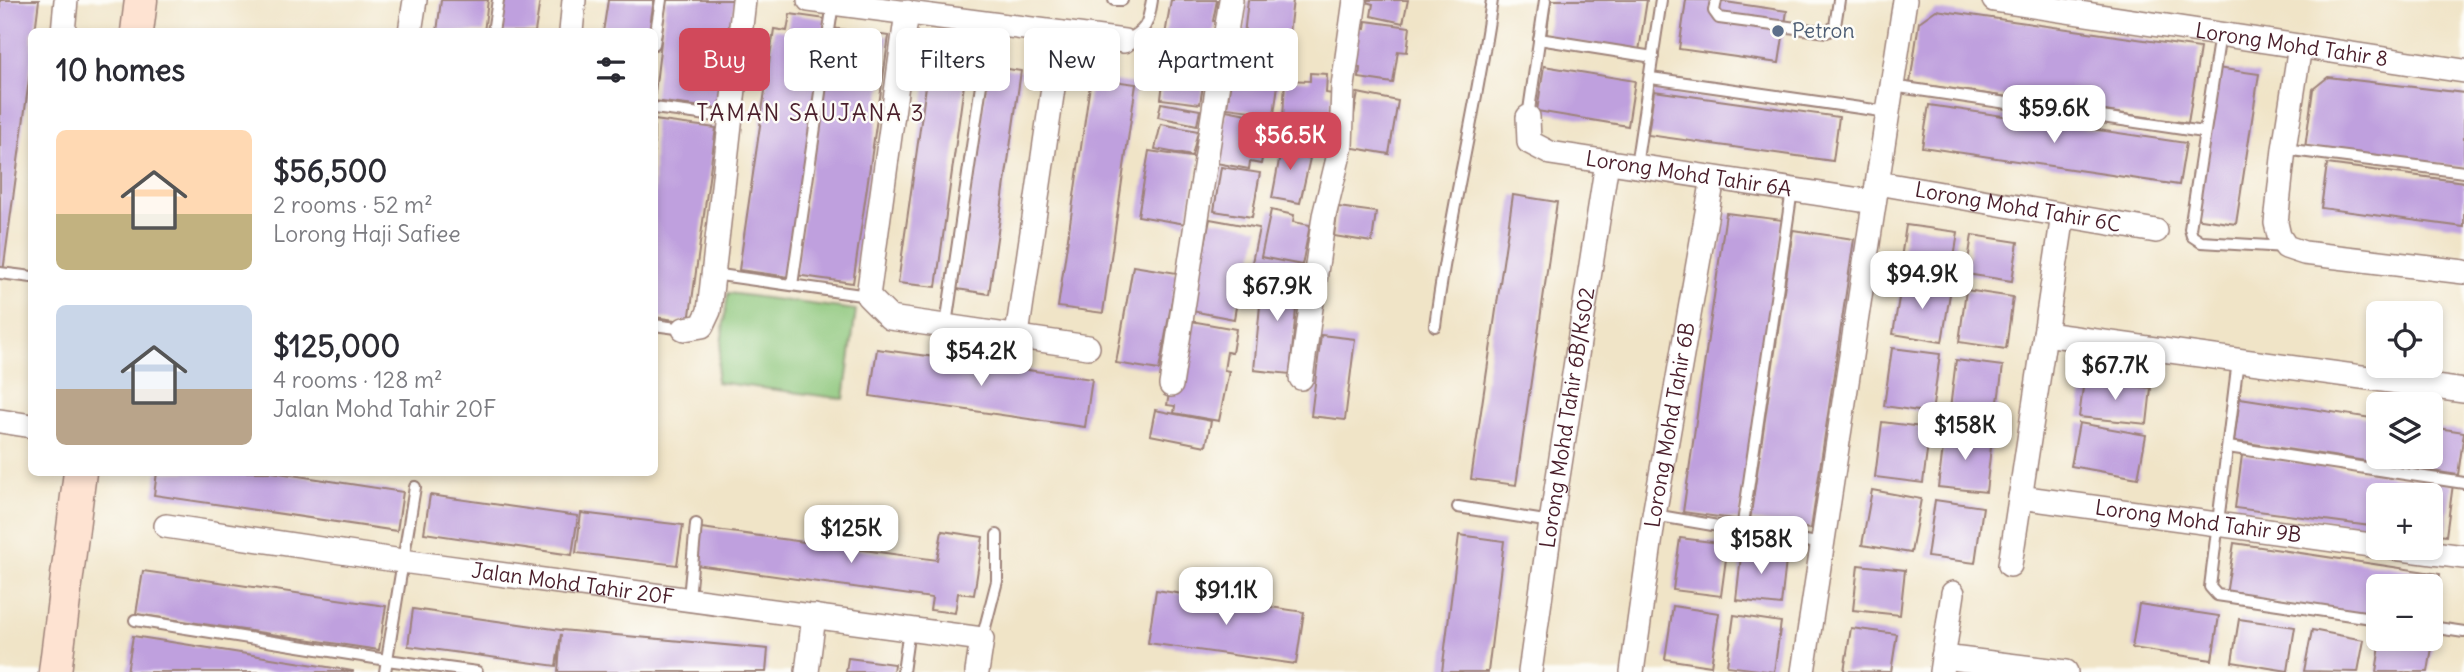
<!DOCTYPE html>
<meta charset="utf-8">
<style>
:root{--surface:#fff;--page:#f7f7f7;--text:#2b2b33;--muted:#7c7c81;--accent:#d1495b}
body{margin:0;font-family:Delius,sans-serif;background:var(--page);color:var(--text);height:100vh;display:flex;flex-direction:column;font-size:26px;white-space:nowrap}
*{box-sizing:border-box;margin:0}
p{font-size:23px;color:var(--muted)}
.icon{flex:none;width:38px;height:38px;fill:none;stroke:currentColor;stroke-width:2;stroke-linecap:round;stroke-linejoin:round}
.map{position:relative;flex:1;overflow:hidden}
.panel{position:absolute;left:28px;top:28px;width:630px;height:448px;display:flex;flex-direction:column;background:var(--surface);border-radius:10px;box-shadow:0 4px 10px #0003}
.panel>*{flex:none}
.guide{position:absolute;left:679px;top:28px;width:665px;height:63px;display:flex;gap:14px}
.buttons{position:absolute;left:2366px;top:301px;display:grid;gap:14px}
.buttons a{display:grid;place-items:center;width:77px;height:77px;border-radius:10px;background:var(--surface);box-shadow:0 4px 10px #0003;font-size:35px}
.price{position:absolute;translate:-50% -60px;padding:0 16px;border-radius:14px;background:#fff;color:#222;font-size:23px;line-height:46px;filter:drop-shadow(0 2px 4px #0008)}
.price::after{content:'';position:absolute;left:50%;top:42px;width:21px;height:16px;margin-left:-10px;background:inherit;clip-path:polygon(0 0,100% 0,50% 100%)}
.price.on{background:var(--accent);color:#fff}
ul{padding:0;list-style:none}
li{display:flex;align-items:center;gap:21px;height:175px;padding:0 28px}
li span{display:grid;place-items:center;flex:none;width:196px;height:140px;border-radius:10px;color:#555}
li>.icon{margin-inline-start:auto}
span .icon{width:84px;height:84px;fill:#fffc;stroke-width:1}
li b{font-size:30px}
h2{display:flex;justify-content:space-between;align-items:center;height:84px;padding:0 28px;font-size:30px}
.tag{padding:0 24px;border-radius:10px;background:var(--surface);box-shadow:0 4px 10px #0003;font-size:24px;line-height:63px}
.tag.on{background:var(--accent);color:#fff}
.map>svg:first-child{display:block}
.green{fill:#8cc67a;stroke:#6b7252;stroke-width:2}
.building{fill:#bfa0de}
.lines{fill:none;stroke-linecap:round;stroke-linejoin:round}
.service-casing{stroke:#9d8279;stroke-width:14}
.minor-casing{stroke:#9d8279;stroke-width:26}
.secondary-casing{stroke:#9d8279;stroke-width:35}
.service{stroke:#fff;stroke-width:10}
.minor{stroke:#fff;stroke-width:23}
.secondary{stroke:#fee3d2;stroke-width:32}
.service-dot{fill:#5c6f8a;stroke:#fdfcf7;stroke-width:2.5}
.labels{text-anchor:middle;stroke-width:5;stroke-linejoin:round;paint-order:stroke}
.service-label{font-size:21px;fill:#4e5e75;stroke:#fdfcf7;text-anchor:start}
.street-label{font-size:21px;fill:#4a1f2b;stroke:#fdfcf7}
.neighbourhood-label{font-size:23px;letter-spacing:2px;fill:#4a1f2b;stroke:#fdfcf7}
</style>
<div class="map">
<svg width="2464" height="672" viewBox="0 0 2464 672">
<rect width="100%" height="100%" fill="#fdfcf7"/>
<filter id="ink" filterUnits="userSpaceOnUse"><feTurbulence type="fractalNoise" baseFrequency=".0143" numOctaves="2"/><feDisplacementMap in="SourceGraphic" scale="14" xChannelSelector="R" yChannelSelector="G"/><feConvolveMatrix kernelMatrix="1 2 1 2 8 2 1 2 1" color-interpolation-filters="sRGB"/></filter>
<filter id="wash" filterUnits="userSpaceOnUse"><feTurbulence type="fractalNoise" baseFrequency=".00686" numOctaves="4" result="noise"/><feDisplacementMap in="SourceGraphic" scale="28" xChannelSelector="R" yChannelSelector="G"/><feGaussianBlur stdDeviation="1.57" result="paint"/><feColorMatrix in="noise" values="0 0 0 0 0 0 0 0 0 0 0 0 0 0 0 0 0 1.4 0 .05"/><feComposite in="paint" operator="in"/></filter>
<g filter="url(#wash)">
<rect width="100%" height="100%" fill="#f0e4c7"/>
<path class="green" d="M728,293L856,310L844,399L716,382Z"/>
<g id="blocks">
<g class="building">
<path d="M0,0H39L35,32H32V58L3,272H0Z"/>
<path d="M441,0H488L484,32H437Z"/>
<path d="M499,0H540L535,32H494Z"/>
<path d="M608,0H654L649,32H603Z"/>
<path d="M666,0H735L720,109L654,101Z"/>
<path d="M1171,0H1217L1213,21H1216L1206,78L1162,72L1166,43L1177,45L1178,38L1165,35Z"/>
<path d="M1248,0H1293L1288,41L1244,35Z"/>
<path d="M1359,0H1408L1403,23L1371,16L1373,4Z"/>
<path d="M1551,0H1647L1639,51L1546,38Z"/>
<path d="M1686,0H1712L1787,11L1779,63L1679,49Z"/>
<path d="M1936,10L2200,48L2188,123L1910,83L1919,22Z"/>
<path d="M790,14L826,19L789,277L739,270L774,29L787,31Z"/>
<path d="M1366,21L1410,27L1407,52L1398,51L1393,83L1359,78L1360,68L1349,66L1355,27L1365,29Z"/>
<path d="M832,28L889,36L853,283L795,275Z"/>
<path d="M1236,43L1283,49L1274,114L1227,108Z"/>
<path d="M930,58L967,63L936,287L898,283Z"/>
<path d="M989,66L1021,71L989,294L957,289Z"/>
<path d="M1544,66L1635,81L1628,126L1537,111Z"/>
<path d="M2217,68L2259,74L2236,224L2194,218Z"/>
<path d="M1310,73L1327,74L1326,93L1332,94L1330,120H1324V131L1307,130L1308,120L1283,119L1285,80L1310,81Z"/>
<path d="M1164,74L1204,79L1200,104L1161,99Z"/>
<path d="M2328,77L2464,93V167L2305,148L2313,89Z"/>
<path d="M1091,78L1136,84L1103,313L1058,307Z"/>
<path d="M1654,91L1839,117L1833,161L1648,135Z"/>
<path d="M1358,93L1398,101L1389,154L1348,147Z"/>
<path d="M1161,103L1200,110L1197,125L1158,117Z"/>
<path d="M1929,105L2186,143L2179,185L1922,147Z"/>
<path d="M1226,110L1252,115L1251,123L1268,126L1261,164L1250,162L1249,169L1216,163Z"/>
<path d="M654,120L716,128L689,322L654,317Z"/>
<path d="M1161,124L1198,131L1192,156L1155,149Z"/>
<path d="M1284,134L1298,137L1294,155L1310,158L1300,203L1272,198Z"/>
<path d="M1149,151L1198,158L1186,224L1138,216Z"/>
<path d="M2327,164L2464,182V227L2321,208Z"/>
<path d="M1221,167L1260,173L1252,217L1214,211Z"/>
<path d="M1513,195L1557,202L1516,485L1471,479Z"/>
<path d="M1338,207L1376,212L1372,242L1334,236Z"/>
<path d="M1271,210L1294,215L1293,222L1310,225L1302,265L1261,257Z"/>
<path d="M1726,213L1783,220L1740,520L1683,512Z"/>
<path d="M1210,219L1259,228L1244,302L1237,301L1234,319L1192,311Z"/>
<path d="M1906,225L1958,232L1952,272L1900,265Z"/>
<path d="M1793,230L1854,239L1811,529L1750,520Z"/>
<path d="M1972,235L2018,242L2012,281L1966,274Z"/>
<path d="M1133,266L1177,273L1159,370L1116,363Z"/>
<path d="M1263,273L1299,276L1290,374L1254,370Z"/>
<path d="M1902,280L1951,288L1942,342L1893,334Z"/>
<path d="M1966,290L2013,297L2006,349L1959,342Z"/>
<path d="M1191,321L1236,329L1232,353L1227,352L1224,370L1229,371L1219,421L1174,413L1175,406L1167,405L1175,361Z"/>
<path d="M1321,335L1355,339L1345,420L1311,416Z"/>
<path d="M1892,348L1940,354L1932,413L1884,406Z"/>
<path d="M877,349L1092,379L1085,427L870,396Z"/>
<path d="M1956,360L2003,366L1995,423L1949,417Z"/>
<path d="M2084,380L2151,388L2147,424L2079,417Z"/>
<path d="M2240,398L2378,419V457H2431V427L2464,432L2458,475L2234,441Z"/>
<path d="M1155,410L1211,421L1206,446L1150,435Z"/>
<path d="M1882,422L1930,428L1923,483L1875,477Z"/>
<path d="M2079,423L2146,435L2138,478L2071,466Z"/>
<path d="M1945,432L1992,438L1986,492L1938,487Z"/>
<path d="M2242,455L2453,484L2446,536L2431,534V495H2378V527L2235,508Z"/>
<path d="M157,472H272L403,492L397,531L154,495Z"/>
<path d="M1872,490L1921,499L1911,553L1862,545Z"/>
<path d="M430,495L578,516L572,555L424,533Z"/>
<path d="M1935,500L1983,507L1975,563L1927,557Z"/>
<path d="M581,513L683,525L677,565L576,553Z"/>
<path d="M701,528L937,560L942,531L983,537L974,595L958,593L955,613L930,610L932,598L696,565Z"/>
<path d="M1459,535L1504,541L1488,672H1442Z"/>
<path d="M1680,538L1728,544L1721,596L1673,590Z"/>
<path d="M2234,543L2440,574L2432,626L2431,586H2378V618L2226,595Z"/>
<path d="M1742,547L1787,552L1781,605L1736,600Z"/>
<path d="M1858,565L1905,570L1900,615L1853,610Z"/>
<path d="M143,571L386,606L379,650L136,614Z"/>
<path d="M1156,590L1304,612L1296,664L1148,643Z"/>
<path d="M2139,604L2219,616L2212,660L2132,648Z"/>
<path d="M1673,606L1719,613L1711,666L1665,659Z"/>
<path d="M413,609L561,630L768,649L766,672H558L561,634L556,666L408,646Z"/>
<path d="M1734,615L1781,622L1774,672L1727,666Z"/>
<path d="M2239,619L2295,627L2288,671L2232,662Z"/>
<path d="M1851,628L1897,634L1891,672L1844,671Z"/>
<path d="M2312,630L2364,640L2358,672L2304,671Z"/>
<path d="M133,636L353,671V672H127Z"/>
<path d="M2381,639L2432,648L2428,672H2376Z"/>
<path d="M848,658L894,664L893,672H846Z"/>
</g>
</g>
</g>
<g filter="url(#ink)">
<use href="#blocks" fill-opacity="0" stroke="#9d8279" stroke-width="2"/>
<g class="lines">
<g class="service-casing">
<g id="service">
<path d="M1114,0H1122"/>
<path d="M1716,0L1714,11L1719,18L1827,32L1835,26L1839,0"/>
<path d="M493,32L498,0"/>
<path d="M2220,34L2190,229L2192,236L2201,242L2286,247"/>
<path d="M1539,39L1653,57"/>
<path d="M1124,41C1147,31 1148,24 1152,0"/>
<path d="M654,44L661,0"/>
<path d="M1651,78L1888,112"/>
<path d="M1892,86L2203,132"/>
<path d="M654,108L731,118"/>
<path d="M1528,117L1545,0"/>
<path d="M2284,149L2464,172"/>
<path d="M1636,166L1661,0"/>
<path d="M0,273L32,277"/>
<path d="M713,274L868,296"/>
<path d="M792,285L833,3"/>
<path d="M654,325L684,329"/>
<path d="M946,325L990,23"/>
<path d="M1435,326C1449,216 1477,109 1492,0"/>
<path d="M2238,360L2210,587L2217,595L2378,619"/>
<path d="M2228,447L2464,483"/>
<path d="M1458,507L1551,522"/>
<path d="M1654,515L1823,544"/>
<path d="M1742,530L1792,190"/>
<path d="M689,598L696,524"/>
<path d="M135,620L387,660L477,672"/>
<path d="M2431,627L2464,632"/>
<path d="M982,639L997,581V535"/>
<path d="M385,672L415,487"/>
<path d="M903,672L909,629"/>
</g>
</g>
<g class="minor-casing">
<g id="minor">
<path d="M809,0L1124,41"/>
<path id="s1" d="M1994,0L2464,71"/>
<path d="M907,12L868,296L890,318L1088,347"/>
<path d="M63,32L66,0"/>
<path d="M410,32L415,0"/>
<path d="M571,32L574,0"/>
<path d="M2300,46L2284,149L2276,223L2279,236L2286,247L2304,253L2464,272"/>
<path id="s2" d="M1528,117L1529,142L1550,153L1874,202"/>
<path id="s3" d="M1878,183L2156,231"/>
<path d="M684,329L702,326L709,311L744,0"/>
<path d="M2045,334L2464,391"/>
<path d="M1017,335L1061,33"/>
<path d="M1301,378L1324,216L1341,146L1343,86L1355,0"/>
<path d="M1171,385L1231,0"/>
<path d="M0,421L32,426"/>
<path id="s4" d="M2020,497L2378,546"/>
<path id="s5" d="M166,526L402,561L982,639L977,672"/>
<path d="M2394,548L2464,557"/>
<path d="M2010,565L2063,215"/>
<path d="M1943,657L2066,672"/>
<path d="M807,672L814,616"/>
<path id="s6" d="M1530,672L1551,522L1607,162"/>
<path id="s7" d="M1632,672L1654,515L1713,178"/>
<path d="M1803,672L1905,0"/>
<path d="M1941,672L1953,593"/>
</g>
</g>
<g class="secondary-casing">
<g id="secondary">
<path d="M137,32L141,0"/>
<path d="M55,672L80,472"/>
</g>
</g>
<use href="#service" class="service"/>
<use href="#minor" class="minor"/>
<use href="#secondary" class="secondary"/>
</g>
</g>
<circle class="service-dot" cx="1778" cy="31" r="7"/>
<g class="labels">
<g class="service-label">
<text x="1792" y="38">Petron</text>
</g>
<g class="street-label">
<text dy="7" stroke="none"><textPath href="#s1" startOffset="301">Lorong Mohd Tahir 8</textPath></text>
<text dy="7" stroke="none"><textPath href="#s2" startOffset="189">Lorong Mohd Tahir 6A</textPath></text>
<text dy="7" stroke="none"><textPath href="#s3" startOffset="142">Lorong Mohd Tahir 6C</textPath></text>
<text dy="7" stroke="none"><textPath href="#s6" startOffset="257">Lorong Mohd Tahir 6B/Ks02</textPath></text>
<text dy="7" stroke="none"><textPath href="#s7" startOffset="250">Lorong Mohd Tahir 6B</textPath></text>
<text dy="7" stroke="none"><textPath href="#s4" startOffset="180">Lorong Mohd Tahir 9B</textPath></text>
<text dy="7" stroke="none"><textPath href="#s5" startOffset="411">Jalan Mohd Tahir 20F</textPath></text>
</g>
<g class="neighbourhood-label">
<text x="811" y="121">TAMAN SAUJANA 3</text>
</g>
</g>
</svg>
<div class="buttons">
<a><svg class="icon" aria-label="locate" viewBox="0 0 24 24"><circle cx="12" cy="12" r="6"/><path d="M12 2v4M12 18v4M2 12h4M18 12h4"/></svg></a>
<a><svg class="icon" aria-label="layers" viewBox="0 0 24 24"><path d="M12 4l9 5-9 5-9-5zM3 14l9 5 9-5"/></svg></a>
<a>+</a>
<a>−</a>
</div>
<b class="price" style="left:2054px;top:145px">$59.6K</b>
<b class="price on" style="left:1290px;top:172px">$56.5K</b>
<b class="price" style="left:1922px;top:311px">$94.9K</b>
<b class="price" style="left:1277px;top:323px">$67.9K</b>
<b class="price" style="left:981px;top:388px">$54.2K</b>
<b class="price" style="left:2115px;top:402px">$67.7K</b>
<b class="price" style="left:1965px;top:462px">$158K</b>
<b class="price" style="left:851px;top:565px">$125K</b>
<b class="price" style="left:1761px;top:576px">$158K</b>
<b class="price" style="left:1226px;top:627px">$91.1K</b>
<div class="guide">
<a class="tag on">Buy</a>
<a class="tag">Rent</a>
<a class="tag">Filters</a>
<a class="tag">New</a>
<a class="tag">Apartment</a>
</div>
<section class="panel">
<h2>10 homes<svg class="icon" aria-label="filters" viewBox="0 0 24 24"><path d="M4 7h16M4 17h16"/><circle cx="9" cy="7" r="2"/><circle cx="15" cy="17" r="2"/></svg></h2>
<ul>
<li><span style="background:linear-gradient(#ffd9b3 60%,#c2b280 0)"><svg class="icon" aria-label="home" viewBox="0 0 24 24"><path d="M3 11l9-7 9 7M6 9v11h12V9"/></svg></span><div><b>$56,500</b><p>2 rooms · 52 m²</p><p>Lorong Haji Safiee</p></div></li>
<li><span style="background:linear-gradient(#c9d6e8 60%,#b9a48a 0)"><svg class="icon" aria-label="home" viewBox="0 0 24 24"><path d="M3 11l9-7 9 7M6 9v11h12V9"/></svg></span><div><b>$125,000</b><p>4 rooms · 128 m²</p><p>Jalan Mohd Tahir 20F</p></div></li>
</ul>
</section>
</div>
